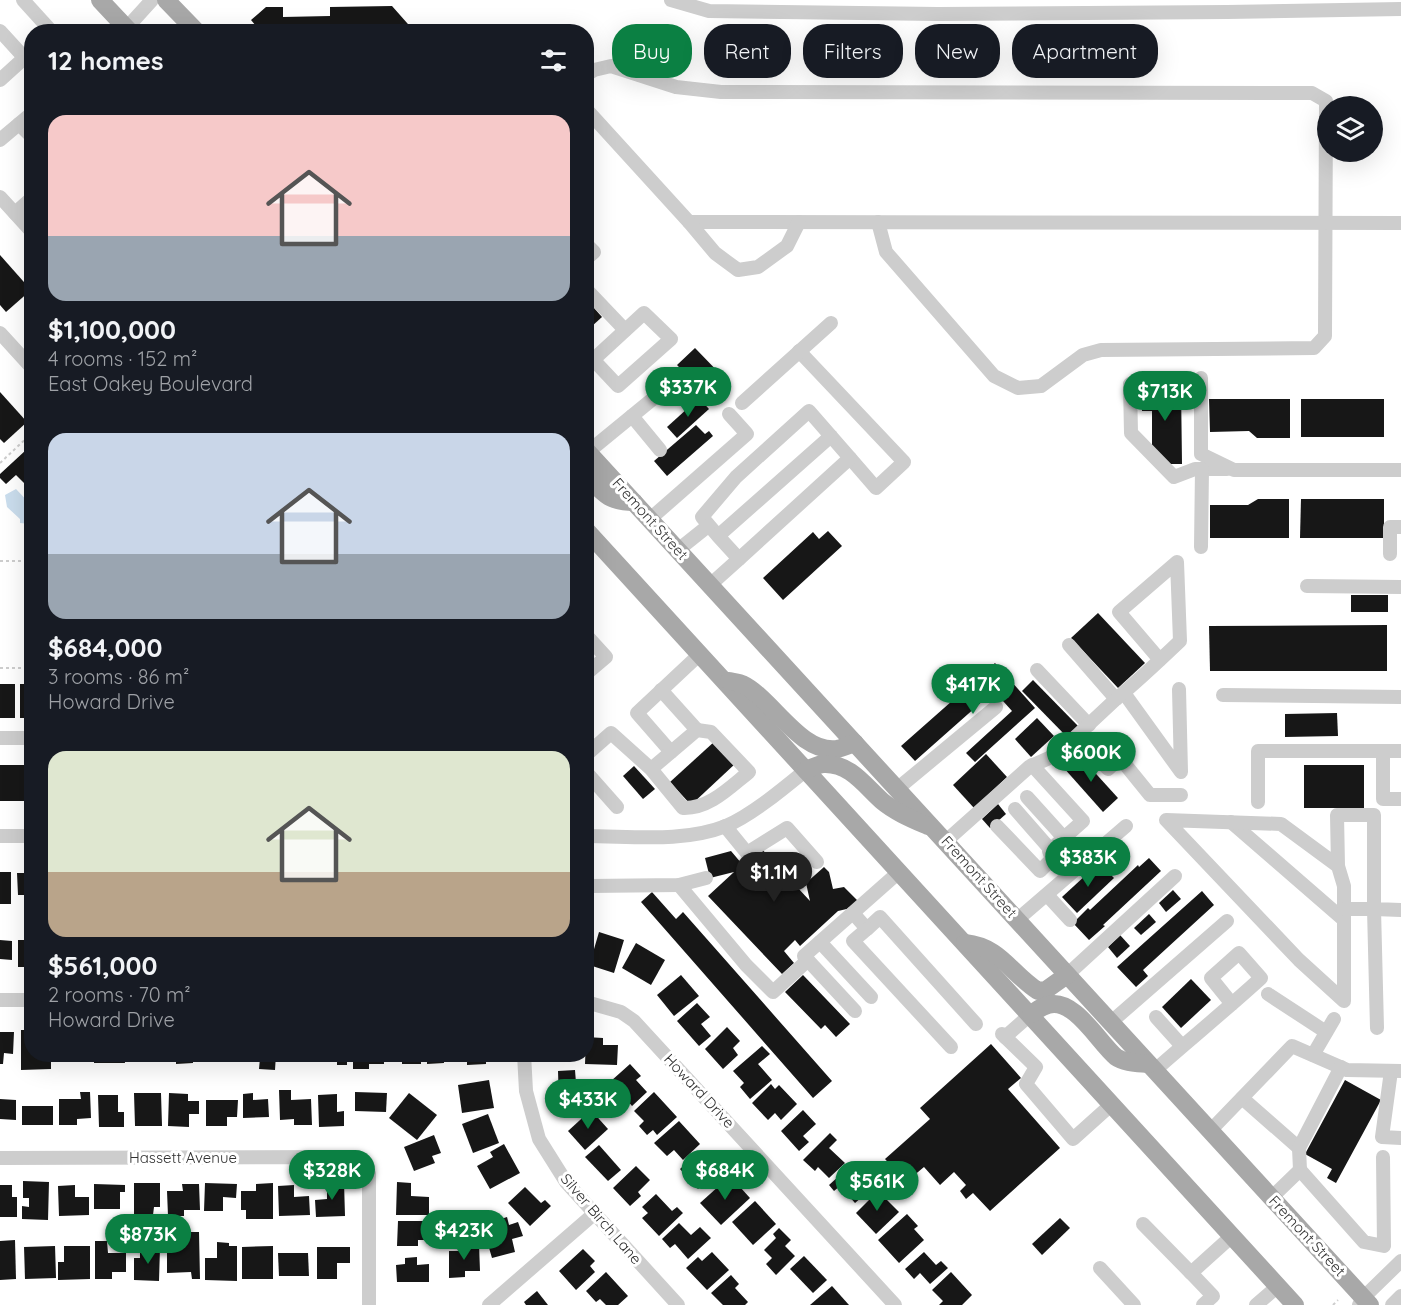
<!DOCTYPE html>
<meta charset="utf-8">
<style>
:root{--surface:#171b24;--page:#242831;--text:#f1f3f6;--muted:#9ea1a6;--accent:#0b8043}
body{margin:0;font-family:Quicksand,sans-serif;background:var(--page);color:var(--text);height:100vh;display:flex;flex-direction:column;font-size:22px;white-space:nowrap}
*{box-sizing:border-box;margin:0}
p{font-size:20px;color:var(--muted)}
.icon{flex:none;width:33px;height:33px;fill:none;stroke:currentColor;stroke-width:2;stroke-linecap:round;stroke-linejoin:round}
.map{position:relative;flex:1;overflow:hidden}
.details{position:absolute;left:24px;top:24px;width:570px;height:1038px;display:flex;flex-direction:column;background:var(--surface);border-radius:24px;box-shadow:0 6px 24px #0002}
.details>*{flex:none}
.banner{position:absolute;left:612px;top:24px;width:570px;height:54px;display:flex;gap:12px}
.controls{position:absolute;left:1317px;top:96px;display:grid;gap:12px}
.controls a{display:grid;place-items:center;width:66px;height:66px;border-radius:50%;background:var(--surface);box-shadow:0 6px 24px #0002;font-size:30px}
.price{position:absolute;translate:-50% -51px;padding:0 14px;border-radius:21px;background:var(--accent);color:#fff;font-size:20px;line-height:39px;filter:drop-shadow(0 2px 3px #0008)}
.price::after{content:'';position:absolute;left:50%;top:36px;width:18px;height:14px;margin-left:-9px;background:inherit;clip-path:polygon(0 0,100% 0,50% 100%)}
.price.selected{background:#222;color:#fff}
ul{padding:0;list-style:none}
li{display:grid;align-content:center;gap:12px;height:318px;padding:0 24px}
li span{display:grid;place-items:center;height:186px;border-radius:18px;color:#555}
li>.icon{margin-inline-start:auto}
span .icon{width:108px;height:108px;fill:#fffc;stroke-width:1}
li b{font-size:26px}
h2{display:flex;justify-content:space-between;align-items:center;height:72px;padding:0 24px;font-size:26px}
.chip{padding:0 21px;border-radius:24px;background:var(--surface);box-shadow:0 6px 24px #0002;font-size:21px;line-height:54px}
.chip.selected{background:var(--accent);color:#fff}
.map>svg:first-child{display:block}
.water{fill:#cadded}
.building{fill:#171717}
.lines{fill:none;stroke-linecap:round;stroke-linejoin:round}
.path{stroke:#cdcdcd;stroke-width:2;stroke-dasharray:3 3;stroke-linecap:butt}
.minor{stroke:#cdcdcd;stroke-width:14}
.major{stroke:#a8a8a8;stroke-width:18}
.labels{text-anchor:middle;stroke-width:6;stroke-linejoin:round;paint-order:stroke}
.street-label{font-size:15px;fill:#303030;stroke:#fff}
</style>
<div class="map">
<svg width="1401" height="1305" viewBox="0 0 1401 1305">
<rect width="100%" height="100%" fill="#fff"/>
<path class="water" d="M16,489L31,505L30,524L20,523V519L7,507L5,495Z"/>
<g class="building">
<path d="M392,6L415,32H386L382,27L291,28L293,32H261L251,20L266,7H283V17L330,16V7Z"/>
<path d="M0,255L31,290L6,312L0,305Z"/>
<path d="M586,299L602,317L591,327L586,322Z"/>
<path d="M695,348L726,380L715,391L706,382L699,388L677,365Z"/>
<path d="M1142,386H1181L1182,464H1163L1152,452V411H1142Z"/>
<path d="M0,392L27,422L4,443L0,439Z"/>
<path d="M699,398L709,409L677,438L667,427Z"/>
<path d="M1209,399H1290V438H1257L1249,431L1210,432Z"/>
<rect x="1301" y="399" width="83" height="38"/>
<path d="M696,425L705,434L709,431L713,436L667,476L654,461Z"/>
<path d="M26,450L32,456V491L16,475L6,484L0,478V474Z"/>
<path d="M1258,499H1289V538H1210V505H1248Z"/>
<path d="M1301,499H1384V538H1300Z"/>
<path d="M828,531L842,546L783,600L763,578L813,532L819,539Z"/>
<rect x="1351" y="595" width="37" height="17"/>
<path d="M1098,613L1145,663L1118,688L1071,638Z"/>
<path d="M1387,625V671H1210L1209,626Z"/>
<path d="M995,663L1035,708L975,762L966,753L1012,711L994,691L915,761L901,746Z"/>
<path d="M1033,680L1079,727L1068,738L1022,691Z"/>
<rect x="0" y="684" width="15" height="34"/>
<rect x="20" y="684" width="12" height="34"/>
<path d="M1337,713L1338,736L1285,737V714Z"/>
<path d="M1037,718L1054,736L1031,757L1015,739Z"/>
<path d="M715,741L736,763L691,805L670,782Z"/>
<path d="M986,754L1007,777L974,808L953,785Z"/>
<path d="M1078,754L1118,798L1103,812L1063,767Z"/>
<rect x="0" y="765" width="32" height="36"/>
<rect x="1304" y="765" width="60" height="43"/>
<path d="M634,766L655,789L643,799L623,776Z"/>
<path d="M998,804L1006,814L990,828L982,819Z"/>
<path d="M760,847L810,901L806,883L824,867L829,872L833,889L844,887L858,901L851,908L838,911L800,946L795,940L784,951L794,963L782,974L708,896L734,872L710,878L705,858L731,851L742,864Z"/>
<path d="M1149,858L1161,871L1103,925L1105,926L1089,940L1073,923L1088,908L1090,910L1138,865L1139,867Z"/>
<path d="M1099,863L1114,878L1077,913L1062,897Z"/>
<rect x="0" y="872" width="11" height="32"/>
<path d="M17,873H32L31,905H26L25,895H18Z"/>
<path d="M1173,890L1181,899L1166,912L1159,903Z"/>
<path d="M1202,891L1214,905L1143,970L1148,976L1136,987L1117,967Z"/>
<path d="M652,892L676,919L683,912L832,1081L813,1098L641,902Z"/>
<path d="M1149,914L1156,922L1141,935L1134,928Z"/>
<path d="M599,932L624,940L614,973L586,964V954L592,956Z"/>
<path d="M25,933H32V967H18V940H25Z"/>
<path d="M1120,935L1130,946L1117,958L1108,947Z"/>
<path d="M0,940L12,941V960L0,959Z"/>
<path d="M636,943L665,960L651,985L622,968Z"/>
<path d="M681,975L699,996L674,1016L657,995Z"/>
<path d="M803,975L850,1024L836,1037L825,1025L821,1029L785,992Z"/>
<path d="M1191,979L1211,1000L1181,1028L1162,1007Z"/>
<path d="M697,1003L710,1017L701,1024L711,1036L699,1046L677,1021Z"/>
<path d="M727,1027L740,1041L733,1048L738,1055L723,1069L705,1049Z"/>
<path d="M21,1030H32V1054H51V1069L21,1070Z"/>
<path d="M0,1032H14L13,1054L4,1053L3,1064H0Z"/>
<path d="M586,1037L603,1038V1045H618L617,1065L585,1064Z"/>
<path d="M991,1044L1021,1078L1008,1089L1060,1148L990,1211L973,1193L966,1199L960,1191L966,1185L954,1172L940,1185L924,1167L906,1182L885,1159L930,1119L920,1108Z"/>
<path d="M762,1046L770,1054L758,1064L772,1080L750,1099L740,1087L744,1083L733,1071Z"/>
<path d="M94,1054H124L125,1063H94Z"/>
<path d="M170,1054H202V1058H193V1063L176,1064V1058H170Z"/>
<path d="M251,1054H276L275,1070L259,1069L260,1058L251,1057Z"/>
<path d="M321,1054H347V1065H337V1057H321Z"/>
<path d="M353,1054H384V1064H369V1069H353Z"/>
<rect x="402" y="1054" width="19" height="10"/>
<path d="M427,1054H459V1057H444V1063L427,1064Z"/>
<path d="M467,1054H486V1064L467,1065Z"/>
<path d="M630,1064L641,1076L636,1080L647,1092L632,1106L611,1081Z"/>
<path d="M575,1070L576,1083H585L586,1103L559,1104L558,1071Z"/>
<path d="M489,1080L494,1108L462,1113L458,1085Z"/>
<path d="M1345,1080L1381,1100L1336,1183L1327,1178L1332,1169L1305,1154Z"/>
<path d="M771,1084L775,1089L779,1085L797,1104L781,1120L775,1113L768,1120L752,1103Z"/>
<path d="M279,1090H291V1100L311,1099L312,1125H294V1119L280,1120Z"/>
<path d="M80,1092H90L91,1118L77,1119V1125H59V1099H81Z"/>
<path d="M355,1092L387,1093L386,1112L355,1111Z"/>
<path d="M654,1092L677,1117L657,1135L653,1130L647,1135L639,1126L644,1121L634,1111Z"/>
<path d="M134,1093H161L162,1126H135Z"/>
<path d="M169,1093L188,1094V1101H199V1114H189V1127L168,1126Z"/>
<path d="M253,1093V1100L268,1099L269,1117L243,1118V1094Z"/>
<path d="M409,1093L437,1115L417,1140L389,1118Z"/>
<path d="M337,1094V1112L344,1111V1126L319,1127L318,1095Z"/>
<path d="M98,1095H118V1112H124V1127H99Z"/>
<path d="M0,1099L16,1100V1120L0,1119Z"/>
<path d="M206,1100H238L237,1117H227V1126H206Z"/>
<rect x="22" y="1106" width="31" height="19"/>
<path d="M591,1110L608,1129L585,1150L568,1131Z"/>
<path d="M803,1110L816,1124L803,1136L809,1142L799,1151L781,1131Z"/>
<path d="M488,1114L499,1143L473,1153L462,1124Z"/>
<path d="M679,1121L700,1144L683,1160L674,1150L667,1156L654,1143Z"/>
<path d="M830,1133L837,1140L829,1148L845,1163L829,1178L818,1167L815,1171L803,1160Z"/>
<path d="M434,1135L441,1153L432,1156L435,1163L414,1171L404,1147Z"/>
<path d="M504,1144L520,1173L490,1189L477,1166L493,1157L490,1152Z"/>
<path d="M599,1145L621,1170L608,1181L585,1157Z"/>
<path d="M699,1152L714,1169L720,1164L726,1170L714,1181L710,1178L698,1189L680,1169Z"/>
<path d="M636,1166L650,1180L638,1192L641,1196L630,1206L613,1188Z"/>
<path d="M849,1167L855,1174L859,1171L865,1177L860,1181L869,1191L855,1203L840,1186L834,1191L829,1185Z"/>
<path d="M730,1176L750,1198L721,1225L700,1203Z"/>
<path d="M23,1181L49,1182L48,1220L22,1219V1206L29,1207V1198H23Z"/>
<path d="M327,1182H344L345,1216L316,1217L315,1200L327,1199Z"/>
<path d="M397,1182L411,1183V1196L429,1197V1215H396Z"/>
<path d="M134,1183H160V1207H154L153,1215H134Z"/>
<path d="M205,1183L237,1184L236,1198L223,1197V1211H204Z"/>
<path d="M273,1183V1219H246V1210H241V1191H256V1184Z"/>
<path d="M94,1184L125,1185V1192H120V1209H94Z"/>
<path d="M182,1184H199L200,1210H184V1216H168L167,1191H183Z"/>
<path d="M0,1185H12V1197H17V1217H0Z"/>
<path d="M75,1185V1197H89V1215L59,1216L58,1186Z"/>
<path d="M294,1185V1197L309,1196L310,1215L279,1216L278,1186Z"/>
<path d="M525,1187L541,1203L545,1200L551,1206L530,1226L508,1203Z"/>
<path d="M878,1191L899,1212L876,1234L856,1213Z"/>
<path d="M656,1194L672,1211L677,1207L683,1213L659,1236L642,1218L648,1213L642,1207Z"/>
<path d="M755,1201L776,1224L753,1245L732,1222Z"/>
<path d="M907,1214L918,1226L914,1229L924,1240L899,1263L878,1240Z"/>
<path d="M507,1217L509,1225L518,1222L523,1236L512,1239L515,1252L492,1258L487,1241L494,1240L489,1223Z"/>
<path d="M1060,1218L1070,1228L1042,1255L1032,1244Z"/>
<path d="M398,1221H429V1240H418V1246H397Z"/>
<path d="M679,1223L691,1235L700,1227L711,1238L688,1259L675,1244L670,1248L662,1239Z"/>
<path d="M779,1228L791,1240L785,1246L795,1256L776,1275L766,1264L772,1258L764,1250L776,1238L773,1234Z"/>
<path d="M179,1232H199L200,1279H192L191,1272L167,1273V1249H179Z"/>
<path d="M15,1240L16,1279L0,1280V1241Z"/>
<path d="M95,1241H107L108,1253H126V1272H112V1279H95Z"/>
<path d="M217,1242L229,1243V1246H237V1281L205,1280V1258H217Z"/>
<path d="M460,1244H479L480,1271H465V1277L449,1278V1251H460Z"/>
<path d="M55,1246L56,1278L25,1279L24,1247Z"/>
<path d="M64,1246H90V1279L58,1280V1262H64Z"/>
<path d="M273,1246V1279H242V1247Z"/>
<path d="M317,1247H350V1263H337V1279H317Z"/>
<path d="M140,1248H160L159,1281L134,1280V1258H140Z"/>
<path d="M583,1249L595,1261L590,1266L595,1272L576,1290L559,1271Z"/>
<path d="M712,1252L729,1270L707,1290L686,1268L698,1257L702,1261Z"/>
<path d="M924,1252L936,1265L941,1261L948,1268L930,1284L920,1273L914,1279L905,1269Z"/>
<path d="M278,1253H308L309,1276H279Z"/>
<path d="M804,1256L827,1280L813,1293L790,1269Z"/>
<path d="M417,1257V1265L429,1264V1282H397L396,1265L405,1264V1258Z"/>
<path d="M606,1272L628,1296L618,1305H606L600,1299L596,1302L586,1291Z"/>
<path d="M951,1272L972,1295L962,1305H939L943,1301L932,1290Z"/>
<path d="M731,1275L739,1284L735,1288L748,1302L745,1305H723L711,1293Z"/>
<path d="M832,1286L849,1305H810Z"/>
<path d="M537,1291L548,1305H526L524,1302Z"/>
</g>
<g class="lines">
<g class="path">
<path d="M0,463L32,433"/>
<path d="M0,561H32"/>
<path d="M0,668H32"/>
<path d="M1333,1305L1338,1300"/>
</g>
<g class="minor">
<path d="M23,0L52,32"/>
<path d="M671,0L709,11L938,14L1227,12L1401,9"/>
<path d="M0,31L32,66"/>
<path d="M123,32L152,0"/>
<path d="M586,75L594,70L611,66L676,87L721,92L1312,93L1326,101L1325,336L1314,348L1101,350L1083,355L1041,386L1018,388L994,376L886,252L878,222"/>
<path d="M0,80L32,51"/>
<path d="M586,109L689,222L1401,223"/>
<path d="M19,124L32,137"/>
<path d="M0,140L32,113"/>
<path d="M0,197L32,232"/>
<path d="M15,213L32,198"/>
<path d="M689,222L715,253L738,270L758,267L787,246L799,222"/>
<path d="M586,244L594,252L586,259"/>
<path d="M586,289L625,330"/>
<path d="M0,333L32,368"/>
<path d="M799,351L904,462L876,488L850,458"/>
<path d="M586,352L618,386L671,339L644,313L594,359"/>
<path d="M1201,378V454L1234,470H1401"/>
<path d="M1130,384L1131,433L1174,477L1195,469H1227"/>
<path d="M742,403L831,323"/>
<path d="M632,416L660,450"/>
<path d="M588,452L671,384L687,402"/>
<path d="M650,519L747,434L729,414"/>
<path d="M718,536L739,559L850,458L809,411L736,477L702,517L718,536L831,436"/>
<path d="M1201,547L1202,469"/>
<path d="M678,550L708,526"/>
<path d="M1390,554V527H1401"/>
<path d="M710,585L739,559"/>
<path d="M1307,586L1401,587"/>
<path d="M586,635L606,657L586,674"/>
<path d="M1069,645L1116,699"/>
<path d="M1037,670L1089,725"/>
<path d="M661,690L697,730"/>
<path d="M1124,693L1181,772L1179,689"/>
<path d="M1223,695L1401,697"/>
<path d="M1077,736L1108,769L1120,758L1150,795H1181"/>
<path d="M0,738H32"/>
<path d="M1383,751V799H1401"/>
<path d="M671,752L637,713L700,654"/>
<path d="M586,755L611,733L651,769L683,808C709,809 729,788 749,772L711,732L697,730L651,769"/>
<path d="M586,772L617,807"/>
<path d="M897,789L996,707"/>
<path d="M1027,797L1064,838"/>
<path d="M1258,802V751H1401"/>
<path d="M1015,809L1050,849"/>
<path d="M1231,822L1344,920"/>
<path d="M725,826L747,853L787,828L817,862"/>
<path d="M997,826L1040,871L1052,859L1049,851L1083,821L1032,765"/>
<path d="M0,836H32"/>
<path d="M586,836C631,836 683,843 726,826C752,815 784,788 806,770"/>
<path d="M946,841L1029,767L1056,755L1116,699C1138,681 1159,661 1180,641L1177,562L1119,612L1160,660"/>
<path d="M1338,866L1281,824L1166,820L1299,960L1344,1001V886L1338,866L1337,815H1374V909L1401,910"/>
<path d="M679,885L746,965L773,992L808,960"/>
<path d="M589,886L679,885L706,878"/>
<path d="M1047,895L1070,920"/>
<path d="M1344,909H1374L1377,1028"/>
<path d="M853,913L867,929L880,917L976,1024"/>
<path d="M1017,920L1126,826"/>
<path d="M867,929L853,941L951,1047"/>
<path d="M820,942L871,997"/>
<path d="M1067,975L1175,876"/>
<path d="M1268,994L1326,1032"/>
<path d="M0,1000H32"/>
<path d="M586,1002L621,1012L634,1021L895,1305"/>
<path d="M855,1011L804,956L899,872"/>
<path d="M1156,1017L1182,1046"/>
<path d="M1110,1023L1227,921"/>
<path d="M1002,1034L1036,1067L1026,1084L1073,1139L1112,1104"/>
<path d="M1005,1037L1031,1014"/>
<path d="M524,1054L526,1091L539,1139L566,1182L678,1305"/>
<path d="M1313,1055L1334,1019"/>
<path d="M1154,1071C1189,1040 1226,1010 1261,978L1239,953L1211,978L1232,1004"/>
<path d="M1391,1071L1382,1137L1401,1138"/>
<path d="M1242,1098L1299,1148"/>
<path d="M1210,1131L1292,1046L1347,1070L1401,1071"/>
<path d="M0,1158L352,1157L364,1163L369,1174V1305"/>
<path d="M1300,1170L1299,1148L1341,1067"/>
<path d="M1271,1198L1300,1170L1364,1242L1384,1246L1383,1157"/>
<path d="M1143,1224L1191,1273L1232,1236"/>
<path d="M1100,1268L1134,1305"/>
<path d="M1191,1273L1213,1296L1203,1305"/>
<path d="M489,1305L595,1213"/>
<path d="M1256,1305L1278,1286"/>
<path d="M1359,1305L1363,1298L1401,1261"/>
<path d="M1392,1305L1401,1296"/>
</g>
<g class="major">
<path d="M100,0L130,32"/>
<path d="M166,0L197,32"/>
<path d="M586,450L1370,1305"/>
<path d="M586,475C603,493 608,502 634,502"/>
<path d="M586,530L1295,1305"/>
<path d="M729,681C733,682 739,682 742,684C772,698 800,754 837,749C843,748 849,745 855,743"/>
<path d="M806,770C812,768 818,764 824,764C850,763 865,786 882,801C895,812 912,819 928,826"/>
<path d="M965,943C1001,947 1009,972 1038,991L1046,990L1067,975"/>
<path d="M1031,1014C1036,1011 1042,1006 1048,1005C1074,997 1099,1043 1116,1057C1124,1063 1139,1063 1148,1064"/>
</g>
</g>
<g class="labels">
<g class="street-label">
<text transform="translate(650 519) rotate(48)" y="5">Fremont Street</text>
<text transform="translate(979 877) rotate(48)" y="5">Fremont Street</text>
<text transform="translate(699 1091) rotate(47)" y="5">Howard Drive</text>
<text x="183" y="1163">Hassett Avenue</text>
<text transform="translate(601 1219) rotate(49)" y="5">Silver Birch Lane</text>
<text transform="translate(1307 1236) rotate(47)" y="5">Fremont Street</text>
</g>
</g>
</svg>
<div class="controls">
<a><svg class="icon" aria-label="layers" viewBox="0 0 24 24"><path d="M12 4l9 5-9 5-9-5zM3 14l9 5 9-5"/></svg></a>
</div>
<b class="price" style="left:688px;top:418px">$337K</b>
<b class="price" style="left:1165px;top:422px">$713K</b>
<b class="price" style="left:973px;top:715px">$417K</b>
<b class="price" style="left:1091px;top:783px">$600K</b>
<b class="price" style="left:1088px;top:888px">$383K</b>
<b class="price selected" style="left:774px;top:903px">$1.1M</b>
<b class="price" style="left:588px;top:1130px">$433K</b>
<b class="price" style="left:332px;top:1201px">$328K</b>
<b class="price" style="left:725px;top:1201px">$684K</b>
<b class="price" style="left:877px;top:1212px">$561K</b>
<b class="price" style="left:464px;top:1261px">$423K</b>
<b class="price" style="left:148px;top:1265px">$873K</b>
<div class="banner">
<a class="chip selected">Buy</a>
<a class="chip">Rent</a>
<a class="chip">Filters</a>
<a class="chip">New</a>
<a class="chip">Apartment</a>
</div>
<section class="details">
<h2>12 homes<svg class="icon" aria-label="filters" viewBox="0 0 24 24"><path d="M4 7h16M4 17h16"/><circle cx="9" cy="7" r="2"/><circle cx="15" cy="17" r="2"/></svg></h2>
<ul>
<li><span style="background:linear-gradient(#f6c9c9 65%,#9aa5b1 0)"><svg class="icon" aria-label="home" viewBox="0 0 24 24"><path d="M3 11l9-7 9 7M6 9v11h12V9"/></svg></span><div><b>$1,100,000</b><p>4 rooms · 152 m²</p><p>East Oakey Boulevard</p></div></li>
<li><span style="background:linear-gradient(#c9d6e8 65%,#9aa5b1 0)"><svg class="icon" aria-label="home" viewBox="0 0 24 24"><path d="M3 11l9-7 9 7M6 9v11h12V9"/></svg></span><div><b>$684,000</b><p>3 rooms · 86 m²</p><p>Howard Drive</p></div></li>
<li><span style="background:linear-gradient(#dfe7d0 65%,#b9a48a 0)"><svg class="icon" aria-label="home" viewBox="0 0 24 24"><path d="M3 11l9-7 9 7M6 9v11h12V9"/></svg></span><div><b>$561,000</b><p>2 rooms · 70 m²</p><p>Howard Drive</p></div></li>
</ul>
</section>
</div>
